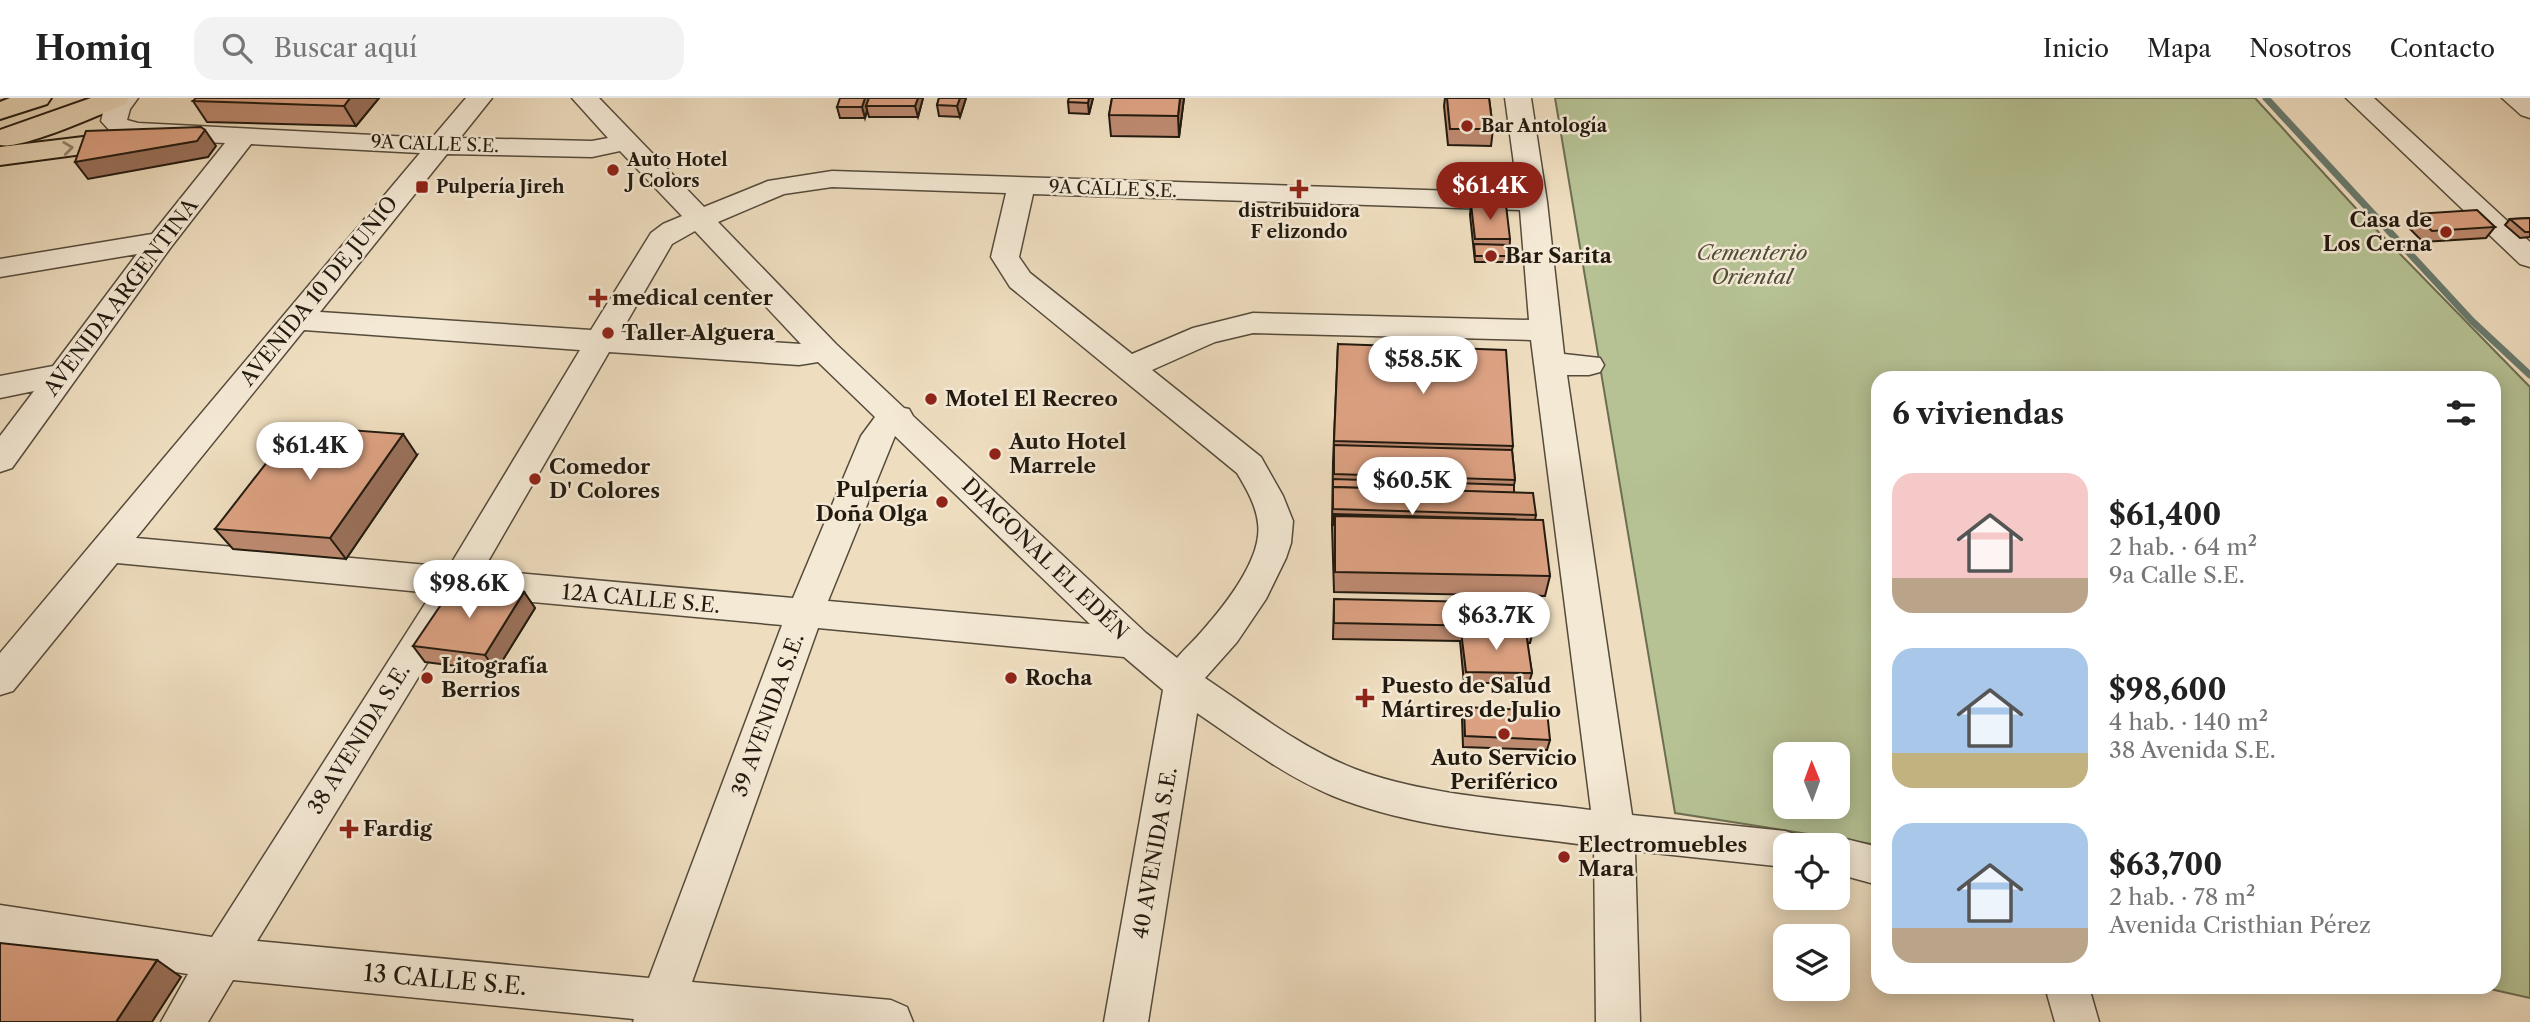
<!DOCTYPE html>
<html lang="es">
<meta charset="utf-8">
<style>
:root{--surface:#fff;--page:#f2f2f2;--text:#222;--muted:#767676;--line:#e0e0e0;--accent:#8f2418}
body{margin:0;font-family:"Libre Caslon Text",serif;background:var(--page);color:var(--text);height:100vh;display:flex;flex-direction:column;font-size:26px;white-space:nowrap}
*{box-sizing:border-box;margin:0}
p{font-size:23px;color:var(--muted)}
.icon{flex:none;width:38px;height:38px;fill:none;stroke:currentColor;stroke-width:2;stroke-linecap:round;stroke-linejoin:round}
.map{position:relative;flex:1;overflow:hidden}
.sheet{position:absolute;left:1871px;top:273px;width:630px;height:623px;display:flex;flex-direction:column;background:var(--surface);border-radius:21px;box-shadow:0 4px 18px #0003}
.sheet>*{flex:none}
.needle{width:46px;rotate:359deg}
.controls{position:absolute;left:1773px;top:644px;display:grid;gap:14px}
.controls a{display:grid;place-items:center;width:77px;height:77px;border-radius:14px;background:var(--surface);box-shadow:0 4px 18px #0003;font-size:35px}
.price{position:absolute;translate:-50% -60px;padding:0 16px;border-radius:24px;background:#fff;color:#222;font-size:23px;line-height:46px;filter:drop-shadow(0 2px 4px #0008)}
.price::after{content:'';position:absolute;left:50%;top:42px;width:21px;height:16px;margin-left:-10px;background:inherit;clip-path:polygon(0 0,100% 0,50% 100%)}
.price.active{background:var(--accent);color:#fff}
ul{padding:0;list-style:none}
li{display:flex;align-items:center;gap:21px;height:175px;padding:0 21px}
li span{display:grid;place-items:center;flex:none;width:196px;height:140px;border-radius:21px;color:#555}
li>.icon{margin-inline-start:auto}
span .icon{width:84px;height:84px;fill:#fffc;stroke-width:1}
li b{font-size:30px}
h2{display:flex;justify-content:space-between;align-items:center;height:84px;padding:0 21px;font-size:30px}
header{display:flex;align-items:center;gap:42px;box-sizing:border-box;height:98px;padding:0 35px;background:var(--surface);border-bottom:2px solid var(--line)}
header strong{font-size:33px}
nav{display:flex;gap:38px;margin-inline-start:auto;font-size:24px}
.search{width:490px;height:63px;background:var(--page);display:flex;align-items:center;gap:18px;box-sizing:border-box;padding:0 24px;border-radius:21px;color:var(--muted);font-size:26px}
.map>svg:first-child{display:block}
.green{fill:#b6c294;stroke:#6c6e52;stroke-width:2;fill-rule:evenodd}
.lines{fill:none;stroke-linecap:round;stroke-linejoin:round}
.stream{stroke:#697b6f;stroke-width:7}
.minor-casing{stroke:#554b3b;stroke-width:3}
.major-casing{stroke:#221a0f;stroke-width:4}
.minor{fill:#f4e9d5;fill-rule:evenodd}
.major{fill:#eeddbf;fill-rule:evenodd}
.wall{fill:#bd8a70;stroke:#221a0f;stroke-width:2}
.shaded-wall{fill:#9a715b;stroke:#221a0f;stroke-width:2}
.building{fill:#dca182;stroke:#221a0f;stroke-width:2}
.oneway{stroke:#928570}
.poi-dot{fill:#8f2418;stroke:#f4e9d5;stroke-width:2.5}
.labels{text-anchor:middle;stroke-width:5;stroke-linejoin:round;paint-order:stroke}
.far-poi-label{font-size:18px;font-weight:bold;fill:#221a0f;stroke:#f4e9d5;text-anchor:start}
.far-street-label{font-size:18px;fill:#221a0f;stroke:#f4e9d5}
.poi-label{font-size:21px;font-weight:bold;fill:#221a0f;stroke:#f4e9d5;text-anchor:start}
.park-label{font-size:21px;font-style:italic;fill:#4e4c37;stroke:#f4e9d5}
.street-label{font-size:21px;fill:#221a0f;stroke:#f4e9d5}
.near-street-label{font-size:24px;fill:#221a0f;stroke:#f4e9d5}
</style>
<header>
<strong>Homiq</strong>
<div class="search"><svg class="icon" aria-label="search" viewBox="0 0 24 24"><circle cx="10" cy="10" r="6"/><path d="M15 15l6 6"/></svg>Buscar aquí</div>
<nav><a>Inicio</a><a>Mapa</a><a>Nosotros</a><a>Contacto</a></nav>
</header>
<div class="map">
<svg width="2530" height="924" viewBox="0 0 2530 924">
<rect width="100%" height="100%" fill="#eeddbf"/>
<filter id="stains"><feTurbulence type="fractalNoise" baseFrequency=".00286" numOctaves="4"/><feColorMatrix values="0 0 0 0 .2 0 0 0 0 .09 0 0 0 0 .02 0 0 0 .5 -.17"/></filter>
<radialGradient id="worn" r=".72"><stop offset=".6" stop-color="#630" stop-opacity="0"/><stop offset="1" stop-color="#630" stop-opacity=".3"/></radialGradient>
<path class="green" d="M1555,0H2255L2362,117L2530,289V900L2481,889H2494V280H1878V747L1675,715ZM1785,656H1838V709H1785Z"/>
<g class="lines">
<path class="stream" d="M2266,0L2472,223L2530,277"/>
<g class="minor-casing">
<g id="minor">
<path d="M112,0H138L130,11L127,22L138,25L432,40L466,0H492L460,40L592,43L608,40L572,0H599L704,109L768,83L832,73L1518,95L1505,0H1531L1547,104L1564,256L1600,260L1604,267L1600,274L1589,277H1567L1632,717L1785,733L1800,738L1804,747H1785V769L1635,753L1640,924H1596L1594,748C1507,736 1415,731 1333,698C1285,678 1241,645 1197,615L1148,924H1104L1163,592L1124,559L818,530L692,884L891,902L907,909L913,924H633L634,921L233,882L208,924H161L188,876L0,847V807L212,839L432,495L117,465L13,593L0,597V555L420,55L251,46L171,149L12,370L0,374V338L34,293L0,300V278L53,268L137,156L0,179V161L152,136L225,45L138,41L111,34L101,23L104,10ZM620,53L682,118L663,126L651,135L591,232L320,214L447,56L592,59ZM832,89L1006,95L991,159L1010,189L1237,375C1246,390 1256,407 1258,425C1263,460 1225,507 1203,532C1195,542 1185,550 1177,560L1146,535L913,318L909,311L904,310L836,246L718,124L784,96ZM1033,96L1520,112L1529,222L1253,215L1193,230L1132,256L1030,175L1019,159ZM695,133L801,246L621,234L672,146ZM304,232L580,252L449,469L136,440ZM1253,235L1531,242L1591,712C1517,702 1425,698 1355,671C1301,650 1253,612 1205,580L1237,544L1266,501L1286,460L1291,445L1293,423L1283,398L1261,359L1152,272L1215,244ZM609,254L799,267L818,264L875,319L861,338L793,500L483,472ZM895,338L1090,526L828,503ZM468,498L782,527L649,880L257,843Z"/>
<path d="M2346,0H2374L2530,144V169L2520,166Z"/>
<path d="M2502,0H2530V20L2521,17Z"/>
<path d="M1838,739L1878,749V787L1838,776V747H1822Z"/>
<path d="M2045,889H2089L2099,924H2055Z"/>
</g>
</g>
<g class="major-casing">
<g id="major">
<path d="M10,0H51L47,6L0,21V4Z"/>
<path d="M91,0H129L125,6C101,16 22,52 0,47V32Z"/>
<path d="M133,33L143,36L147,42L143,48L0,67V49Z"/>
</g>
</g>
<use href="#minor" class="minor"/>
<use href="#major" class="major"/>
</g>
<g class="wall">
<path d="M379,0L356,28L207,24L193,3Z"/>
<path d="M923,0L918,19H869L867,12L865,20H840L837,9Z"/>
<path d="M939,0H966L960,19L939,18L937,7Z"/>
<path d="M1069,0H1093L1089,16L1069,15L1068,4Z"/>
<path d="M1112,0H1184L1179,39L1111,38L1109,17Z"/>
<path d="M1445,0H1489L1493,31L1491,48L1448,47L1444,8Z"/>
<path d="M1471,106L1510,141L1509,164H1475L1470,117Z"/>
<path d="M2414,116L2495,129L2486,140L2423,144L2406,127Z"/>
<path d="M2530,120V139L2520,140L2505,127L2510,121Z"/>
<path d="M1338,246L1513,348L1512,352L1515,382L1514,387V395L1536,417L1535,422L1550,478L1545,498L1334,494L1332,427L1333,364Z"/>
<path d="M417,357L346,461L233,451L215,431Z"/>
<path d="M524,494L535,510L496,573L425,564L413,548Z"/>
<path d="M1334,501L1534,529L1530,545H1527L1532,575L1529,585H1464L1460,543L1333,541Z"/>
<path d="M1464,609L1550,642L1547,652L1463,649L1462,620Z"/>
</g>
<g class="shaded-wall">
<path d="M350,0H379L356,28L344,8Z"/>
<path d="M865,0H870L866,8L867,12L865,20L862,9Z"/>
<path d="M918,0H923L918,19L915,8Z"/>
<path d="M960,0H966L960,19L957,8Z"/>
<path d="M1089,0H1093L1089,16L1088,5Z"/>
<path d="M1180,0H1184L1179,39L1178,18Z"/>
<path d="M205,32L216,48L208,59L88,81L75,64Z"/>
<path d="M403,336L417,357L346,461L330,440Z"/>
<path d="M524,494L535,510L496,573L485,557Z"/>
<path d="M157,862L181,879L152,924H116Z"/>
</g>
<g class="building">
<path d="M196,0H350L344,8L193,3Z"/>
<path d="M840,0H865L862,9H837Z"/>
<path d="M869,0H918L915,8H866Z"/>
<path d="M939,0H960L957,8L937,7Z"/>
<path d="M1069,0H1089L1088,5L1068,4Z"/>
<path d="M1112,0H1180L1178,18L1109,17Z"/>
<path d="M1447,0H1489L1493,31H1450Z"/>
<path d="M201,29L205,32L197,43L75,64L86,33Z"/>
<path d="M1471,106L1506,107L1510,141H1475Z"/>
<path d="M2477,112L2495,129L2432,133L2414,116Z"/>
<path d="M2530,120V134H2525L2510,121Z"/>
<path d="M1474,146L1509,147L1510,158H1475Z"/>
<path d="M1338,246L1506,252L1513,348L1334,343Z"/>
<path d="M295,328L403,336L330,440L215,431Z"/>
<path d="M1334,347L1512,352L1515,382L1334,376Z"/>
<path d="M1333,381L1514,387V395L1333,389V394Z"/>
<path d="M1333,389L1533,395L1536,417L1333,411Z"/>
<path d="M1333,416L1515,421V422L1335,418L1334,428Z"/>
<path d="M1335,418L1543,422L1550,478L1335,474Z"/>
<path d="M455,486L524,494L485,557L413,548Z"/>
<path d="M1334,501L1530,505L1534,529L1334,525Z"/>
<path d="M1461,533L1526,534L1532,575L1466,574Z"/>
<path d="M1464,609L1547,613L1550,642L1465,638Z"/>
<path d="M0,845L157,862L116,924H0Z"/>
</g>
<defs><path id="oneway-chevron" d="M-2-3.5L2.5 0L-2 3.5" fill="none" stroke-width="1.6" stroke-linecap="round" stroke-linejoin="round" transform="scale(1.75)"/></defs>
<use class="oneway" href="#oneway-chevron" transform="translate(68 50) rotate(-7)"/>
<g class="poi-dot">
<circle cx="1467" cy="28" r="7"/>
<circle cx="613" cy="72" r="7"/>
<rect x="415" y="82" width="14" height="14" rx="3.5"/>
<path d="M1295.5 80.5h7v7h7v7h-7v7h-7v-7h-7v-7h7z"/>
<circle cx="2446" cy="134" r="7"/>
<circle cx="1491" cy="158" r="7"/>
<path d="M594.5 189.5h7v7h7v7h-7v7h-7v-7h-7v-7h7z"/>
<circle cx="608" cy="235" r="7"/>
<circle cx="931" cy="301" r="7"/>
<circle cx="995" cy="356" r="7"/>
<circle cx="535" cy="381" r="7"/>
<circle cx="942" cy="404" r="7"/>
<circle cx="427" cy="580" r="7"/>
<circle cx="1011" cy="580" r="7"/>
<path d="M1361.5 589.5h7v7h7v7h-7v7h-7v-7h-7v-7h7z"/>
<circle cx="1504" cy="636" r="7"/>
<path d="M345.5 720.5h7v7h7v7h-7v7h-7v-7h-7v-7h7z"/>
<circle cx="1564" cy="759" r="7"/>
</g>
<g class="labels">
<g class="far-poi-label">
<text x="1481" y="34">Bar Antología</text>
<text x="627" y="68">Auto Hotel<tspan x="627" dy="21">J Colors</tspan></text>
<text x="436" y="95">Pulpería Jireh</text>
<text x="1299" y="119" text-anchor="middle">distribuidora<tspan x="1299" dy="21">F elizondo</tspan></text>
</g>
<g class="far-street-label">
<text transform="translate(435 46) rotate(2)" y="6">9A CALLE S.E.</text>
<text transform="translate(1113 91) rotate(2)" y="6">9A CALLE S.E.</text>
</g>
<g class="poi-label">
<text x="2432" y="129" text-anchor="end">Casa de<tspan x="2432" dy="24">Los Cerna</tspan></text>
<text x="1505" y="165">Bar Sarita</text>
<text x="612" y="207">medical center</text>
<text x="622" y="242">Taller Alguera</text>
<text x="945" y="308">Motel El Recreo</text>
<text x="1009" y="351">Auto Hotel<tspan x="1009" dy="24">Marrele</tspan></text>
<text x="549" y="376">Comedor<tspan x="549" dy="24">D' Colores</tspan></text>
<text x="928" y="399" text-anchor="end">Pulpería<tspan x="928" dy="24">Doña Olga</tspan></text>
<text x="441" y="575">Litografía<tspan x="441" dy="24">Berrios</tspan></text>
<text x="1025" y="587">Rocha</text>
<text x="1381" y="595">Puesto de Salud<tspan x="1381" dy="24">Mártires de Julio</tspan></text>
<text x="1504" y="667" text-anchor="middle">Auto Servicio<tspan x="1504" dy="24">Periférico</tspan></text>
<text x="363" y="738">Fardig</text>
<text x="1578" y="754">Electromuebles<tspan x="1578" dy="24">Mara</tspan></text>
</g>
<g class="park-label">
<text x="1752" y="162">Cementerio<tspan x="1752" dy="24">Oriental</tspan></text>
</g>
<g class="street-label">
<text transform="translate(319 193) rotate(-51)" y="7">AVENIDA 10 DE JUNIO</text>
<text transform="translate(121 199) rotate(-53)" y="7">AVENIDA ARGENTINA</text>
<text transform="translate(1045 461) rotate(44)" y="7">DIAGONAL EL EDÉN</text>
<text transform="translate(641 501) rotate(5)" y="7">12A CALLE S.E.</text>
<text transform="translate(768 617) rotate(-70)" y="7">39 AVENIDA S.E.</text>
<text transform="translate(359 641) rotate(-58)" y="7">38 AVENIDA S.E.</text>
<text transform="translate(1155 755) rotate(-80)" y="7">40 AVENIDA S.E.</text>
</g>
<g class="near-street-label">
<text transform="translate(445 882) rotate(5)" y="8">13 CALLE S.E.</text>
</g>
</g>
<rect width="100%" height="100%" filter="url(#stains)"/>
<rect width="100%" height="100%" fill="url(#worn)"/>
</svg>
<div class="controls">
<a><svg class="needle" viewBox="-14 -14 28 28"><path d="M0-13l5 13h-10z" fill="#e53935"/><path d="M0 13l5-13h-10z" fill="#767676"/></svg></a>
<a><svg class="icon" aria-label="locate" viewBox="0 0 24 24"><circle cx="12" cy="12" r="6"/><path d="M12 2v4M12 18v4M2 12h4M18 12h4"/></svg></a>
<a><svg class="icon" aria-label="layers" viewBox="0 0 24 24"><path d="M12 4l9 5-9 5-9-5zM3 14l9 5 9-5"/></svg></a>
</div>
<b class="price active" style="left:1490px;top:124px">$61.4K</b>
<b class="price" style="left:1423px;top:298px">$58.5K</b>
<b class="price" style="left:310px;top:384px">$61.4K</b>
<b class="price" style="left:1412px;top:419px">$60.5K</b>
<b class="price" style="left:469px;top:522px">$98.6K</b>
<b class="price" style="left:1496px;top:554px">$63.7K</b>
<section class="sheet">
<h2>6 viviendas<svg class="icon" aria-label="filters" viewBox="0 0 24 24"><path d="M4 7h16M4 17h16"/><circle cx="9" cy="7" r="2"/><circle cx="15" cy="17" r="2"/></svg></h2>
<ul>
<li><span style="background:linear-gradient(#f6c9c9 75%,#b9a48a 0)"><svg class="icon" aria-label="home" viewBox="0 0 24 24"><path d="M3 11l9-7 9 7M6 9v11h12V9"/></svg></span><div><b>$61,400</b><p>2 hab. · 64 m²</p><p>9a Calle S.E.</p></div></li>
<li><span style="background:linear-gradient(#a9c7e8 75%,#c2b280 0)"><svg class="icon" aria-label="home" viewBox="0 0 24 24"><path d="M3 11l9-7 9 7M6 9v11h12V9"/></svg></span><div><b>$98,600</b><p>4 hab. · 140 m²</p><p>38 Avenida S.E.</p></div></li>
<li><span style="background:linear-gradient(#a9c7e8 75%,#b9a48a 0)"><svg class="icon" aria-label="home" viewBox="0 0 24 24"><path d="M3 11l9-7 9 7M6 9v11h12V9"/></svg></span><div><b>$63,700</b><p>2 hab. · 78 m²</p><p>Avenida Cristhian Pérez</p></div></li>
</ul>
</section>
</div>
